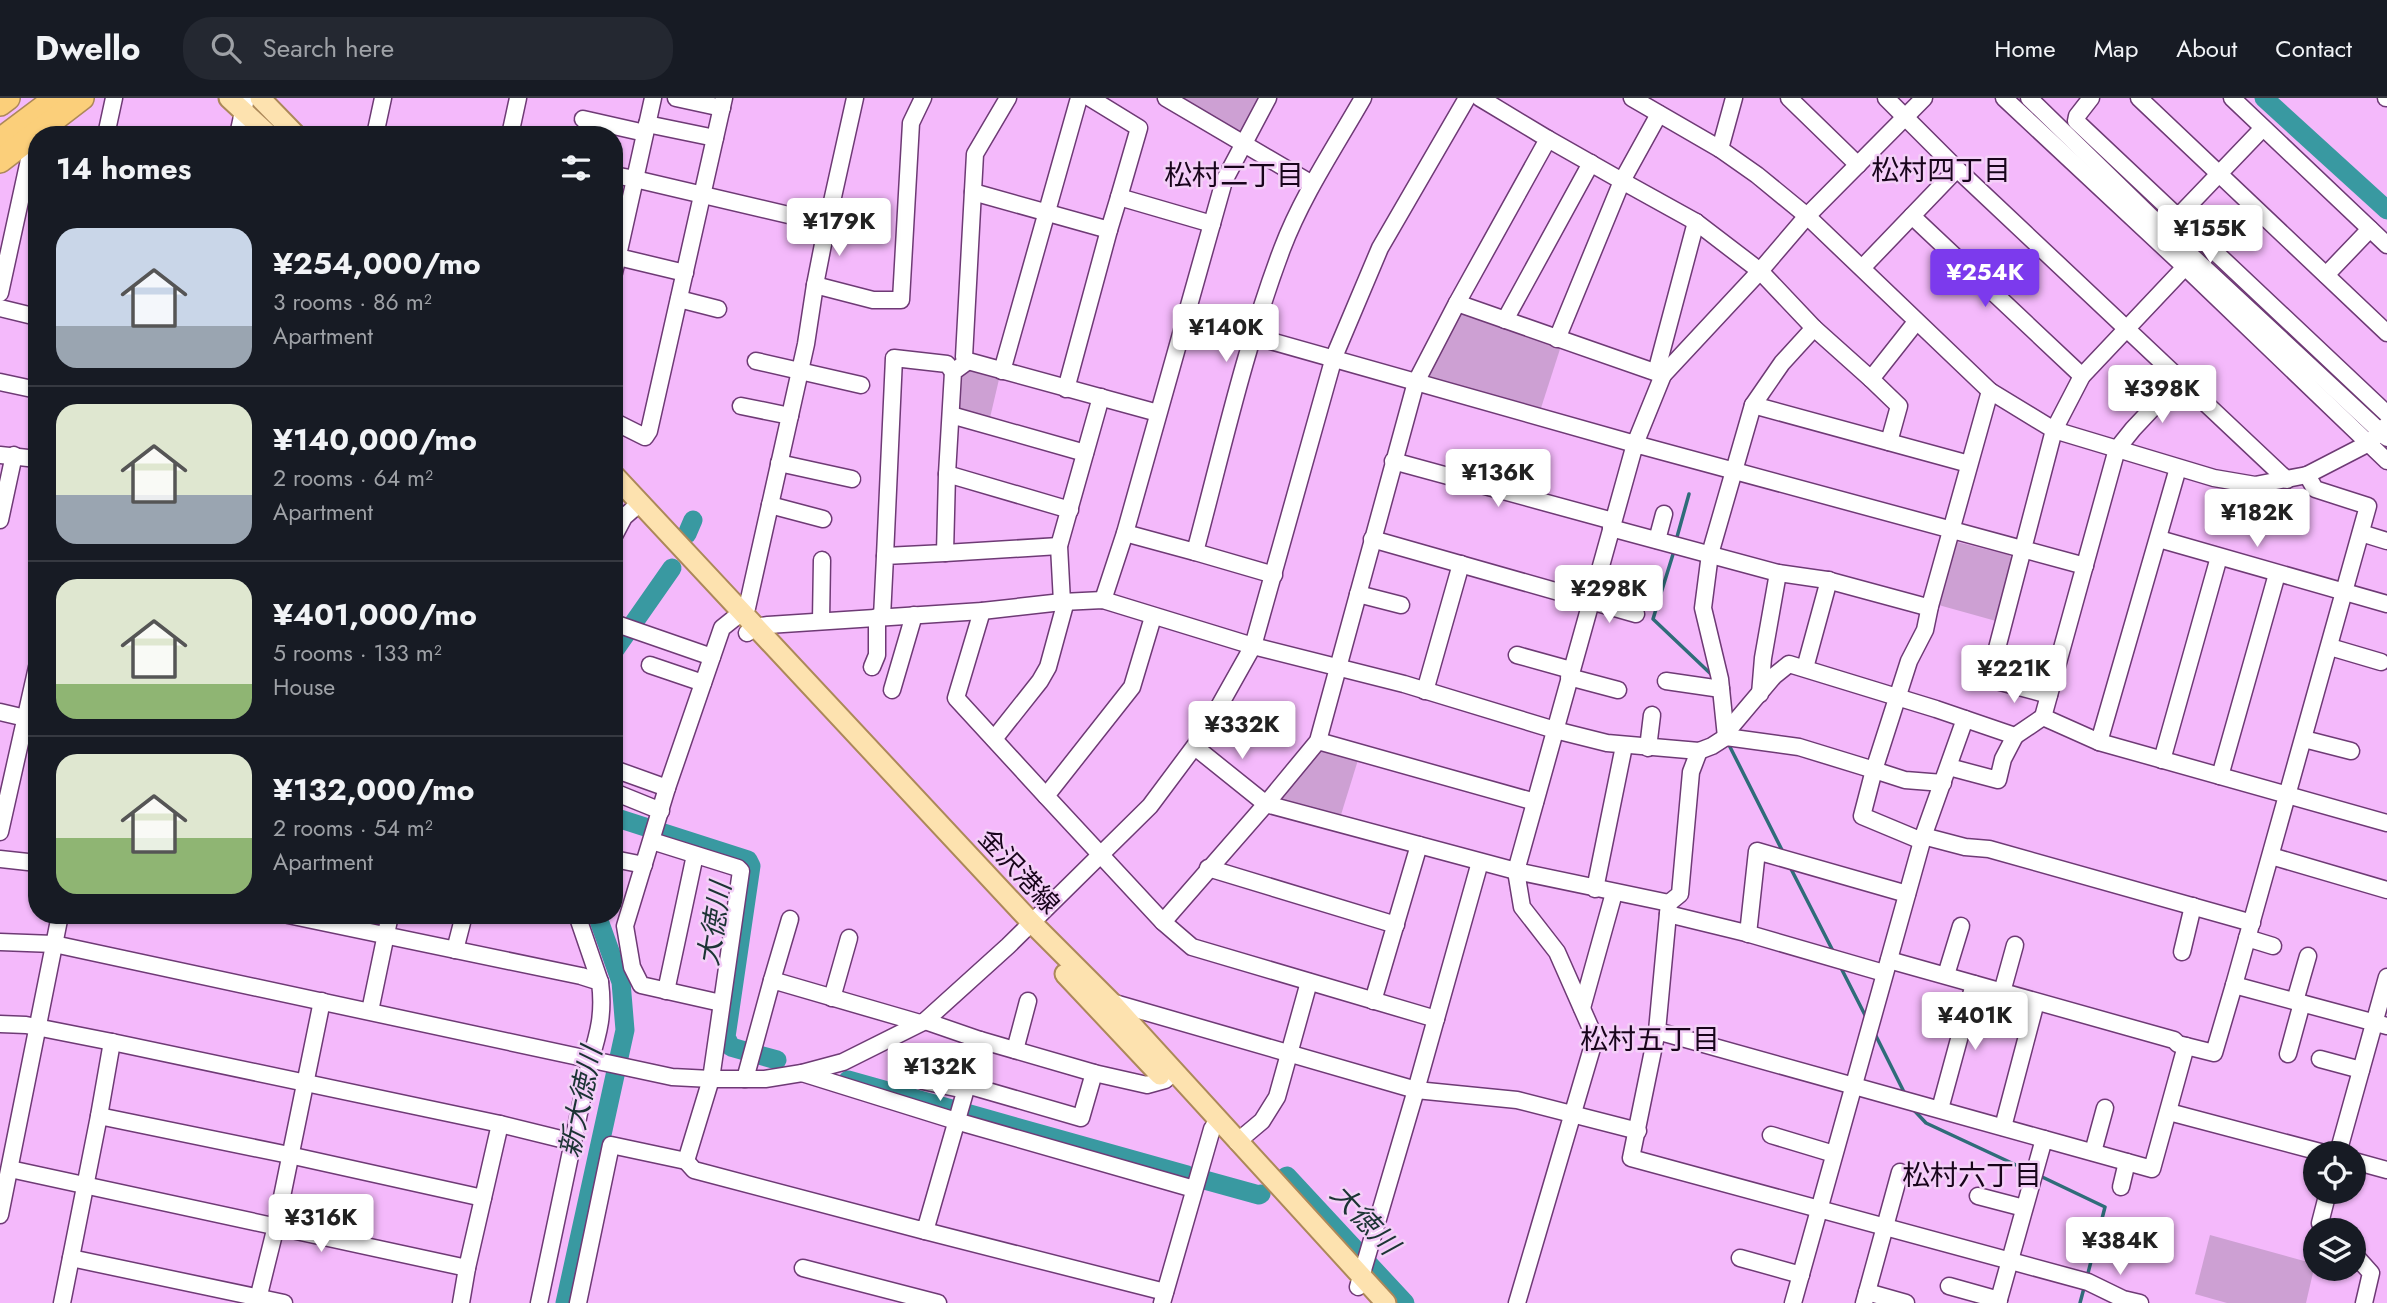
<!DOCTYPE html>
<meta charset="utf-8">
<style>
:root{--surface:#171b24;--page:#242831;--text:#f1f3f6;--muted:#9ea1a6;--line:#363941;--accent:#7c3aed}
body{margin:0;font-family:Jost,"Noto Sans JP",sans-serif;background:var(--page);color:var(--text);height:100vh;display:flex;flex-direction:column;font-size:26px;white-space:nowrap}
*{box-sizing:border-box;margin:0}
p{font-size:23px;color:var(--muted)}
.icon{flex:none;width:38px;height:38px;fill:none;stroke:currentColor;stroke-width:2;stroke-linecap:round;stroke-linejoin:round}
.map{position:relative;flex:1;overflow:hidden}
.drawer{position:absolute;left:28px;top:28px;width:595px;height:798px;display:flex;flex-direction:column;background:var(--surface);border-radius:28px;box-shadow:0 2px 5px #0004}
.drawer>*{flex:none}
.tools{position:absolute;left:2303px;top:1043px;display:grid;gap:14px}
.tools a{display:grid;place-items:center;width:63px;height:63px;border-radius:50%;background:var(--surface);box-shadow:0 2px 5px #0004;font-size:35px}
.price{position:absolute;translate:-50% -60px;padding:0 16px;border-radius:7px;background:#fff;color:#222;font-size:23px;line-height:46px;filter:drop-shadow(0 2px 4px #0008)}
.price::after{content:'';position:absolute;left:50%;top:42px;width:21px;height:16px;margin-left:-10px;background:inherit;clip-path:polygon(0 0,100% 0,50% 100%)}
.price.active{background:var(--accent);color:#fff}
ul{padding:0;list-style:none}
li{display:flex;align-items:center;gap:21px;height:175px;padding:0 28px}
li+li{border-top:2px solid var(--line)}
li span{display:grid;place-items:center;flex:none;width:196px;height:140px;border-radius:21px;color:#555}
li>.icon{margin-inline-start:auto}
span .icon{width:84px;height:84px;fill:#fffc;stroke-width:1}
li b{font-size:30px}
h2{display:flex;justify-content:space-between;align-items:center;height:84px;padding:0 28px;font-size:30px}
header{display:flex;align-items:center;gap:42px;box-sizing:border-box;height:98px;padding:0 35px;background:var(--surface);border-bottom:2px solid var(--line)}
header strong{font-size:33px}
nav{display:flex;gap:38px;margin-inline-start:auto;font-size:24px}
.search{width:490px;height:63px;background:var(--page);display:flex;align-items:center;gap:18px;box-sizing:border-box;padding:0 24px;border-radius:28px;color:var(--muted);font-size:26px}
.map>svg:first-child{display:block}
.green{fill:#cda0d3}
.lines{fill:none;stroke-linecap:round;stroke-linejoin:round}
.stream{stroke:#2f6c79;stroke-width:3.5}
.river{stroke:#3999a1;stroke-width:19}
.minor-casing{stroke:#6e3a75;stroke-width:19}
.major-casing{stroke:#ac8859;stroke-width:23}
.highway-casing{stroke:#ac8859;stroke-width:26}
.minor{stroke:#fff;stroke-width:16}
.major{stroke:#fde2af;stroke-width:19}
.highway{stroke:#fbcf7a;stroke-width:23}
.labels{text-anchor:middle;stroke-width:5;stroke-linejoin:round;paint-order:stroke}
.street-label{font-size:26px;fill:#18041b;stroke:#f4d0f8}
.neighbourhood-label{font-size:28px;fill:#18041b;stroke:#f4d0f8}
.water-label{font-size:28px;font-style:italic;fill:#1c3334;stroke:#f4d0f8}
</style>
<header>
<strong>Dwello</strong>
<div class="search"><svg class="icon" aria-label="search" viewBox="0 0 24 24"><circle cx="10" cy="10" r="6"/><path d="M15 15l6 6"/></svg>Search here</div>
<nav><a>Home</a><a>Map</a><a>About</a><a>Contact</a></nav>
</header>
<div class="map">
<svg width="2387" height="1205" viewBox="0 0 2387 1205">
<rect width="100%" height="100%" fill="#f4b9fb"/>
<g class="green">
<path d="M1179,0H1260L1244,31L1238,35Z"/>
<path d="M1464,214L1561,248L1541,310L1430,279L1427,273L1459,216Z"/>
<path d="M974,269L1000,277L989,324L956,310L957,278Z"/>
<path d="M1957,444L2009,457L2014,462L1996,523L1935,506L1950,451Z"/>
<path d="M1323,651L1358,662L1340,720L1281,705L1279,701L1318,653Z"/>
<path d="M2210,1137L2315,1166L2306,1205H2227L2195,1196Z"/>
</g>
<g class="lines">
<g class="stream">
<path d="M1677,439L1689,396"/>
<path d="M1674,453L1653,521L1713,578"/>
<path d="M1728,645L1783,754"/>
<path d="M1789,767L1833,853"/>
<path d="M1840,868L1866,919"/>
<path d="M1875,936L1904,994"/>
<path d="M1911,1009L1926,1025L2031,1074"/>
<path d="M2038,1077L2105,1109L2087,1179"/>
<path d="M2080,1205L2084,1190"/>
</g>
<g class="river">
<path d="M2264,0L2387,112"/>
<path d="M687,436L693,422"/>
<path d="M614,553L672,470"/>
<path d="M614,719L748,762L751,768L726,939L731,949L777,962"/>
<path d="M848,982L955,1012"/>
<path d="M966,1015L1187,1077"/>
<path d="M1284,1080L1287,1078L1405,1205"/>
<path d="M1201,1081L1259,1097L1261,1096"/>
<path d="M565,1205L625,932L621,884L597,817"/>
</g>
<g class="minor-casing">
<g id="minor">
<path d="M676,0L722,10"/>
<path d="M1090,0L1139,30L1119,99L1212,126"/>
<path d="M1166,0L1312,86"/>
<path d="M1480,0L1548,41L1457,205L1663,277"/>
<path d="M1632,0L1720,51L1757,77L1807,118L1990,293L2054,332L2214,380L2255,387L2307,377L2369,345L2387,327"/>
<path d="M1789,0L1858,67"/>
<path d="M1886,0L1957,71L2287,382"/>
<path d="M2004,0L2185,169L2387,363"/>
<path d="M2029,0L2183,150L2387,340"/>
<path d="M2091,0L2077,18L2076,23L2387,316"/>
<path d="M2139,0L2387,235"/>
<path d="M2232,0L2387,147"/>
<path d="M2386,0H2387"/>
<path d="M583,21L645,35"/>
<path d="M647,26L715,40"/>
<path d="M106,37L114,0"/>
<path d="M238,37L246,0"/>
<path d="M375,37L383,0"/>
<path d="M510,37L518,0"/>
<path d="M1548,41L1622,83L1659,16"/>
<path d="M1720,51L1734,0"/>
<path d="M614,77L635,81L653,0"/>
<path d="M973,94L1109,132L1119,99"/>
<path d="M1912,118L2082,278"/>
<path d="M2170,127L2263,30"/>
<path d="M614,158L685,175"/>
<path d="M1862,170L1957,71"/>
<path d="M614,175L635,81L827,126L855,0"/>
<path d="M2326,177L2370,131"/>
<path d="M815,187L827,126"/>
<path d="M0,195L34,39"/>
<path d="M679,201L718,211"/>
<path d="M0,210L37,219"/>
<path d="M1186,219L1635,346L1663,277L1760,173L1807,118L1924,0"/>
<path d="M1505,222L1591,65"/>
<path d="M1814,230L1782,265L1753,307L1710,456L1703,510L1720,581L1726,639L1799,649L1874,672L1909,563L1925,532L1930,508L1990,293"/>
<path d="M1557,241L1622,83L1696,124L1760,173L1814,230L1871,281L1916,224"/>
<path d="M756,263L861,287"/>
<path d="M968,263L1158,315"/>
<path d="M1002,273L1079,0"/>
<path d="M1663,277L1658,267L1696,124"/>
<path d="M1871,281L1899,308L1889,344"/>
<path d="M0,284L37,292"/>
<path d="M1066,291L1109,132"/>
<path d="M1753,307L1969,366"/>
<path d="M741,308L790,318"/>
<path d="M951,317L1085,355"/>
<path d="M614,331L619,326L645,339L649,333L724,0"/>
<path d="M0,357L37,361"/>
<path d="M1393,363L1613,423"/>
<path d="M779,365L852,381"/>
<path d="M947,376L1070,412"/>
<path d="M2307,377L2315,391L2368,408L2234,887L2387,928"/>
<path d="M770,407L823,421"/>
<path d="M0,422L14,357"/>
<path d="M1611,430L1778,475L1827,482L1923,508H1930"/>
<path d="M1125,435L1195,454"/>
<path d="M2361,435L2387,443"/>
<path d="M614,438L624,419L640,405"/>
<path d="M1372,441L1636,516"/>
<path d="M2159,441L2387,506"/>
<path d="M1657,442L1664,416"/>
<path d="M945,455L1059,448"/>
<path d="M885,458L894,260L947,266L953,274"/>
<path d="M1274,477L1195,454C1222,353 1245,249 1282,151C1302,98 1335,49 1363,0"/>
<path d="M1358,496L1401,507"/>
<path d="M1103,502L1125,435L1224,83L1268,0"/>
<path d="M1062,504L1059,448L1101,299"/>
<path d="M982,513L956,600L1046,698"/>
<path d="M882,519L885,458L945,455L947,376L953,274L968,263L964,259L975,56L1008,0"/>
<path d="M1153,519L1132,589L1046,698L1163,824L1266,706L1516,773L1635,346L2085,468"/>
<path d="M821,523L822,462"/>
<path d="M614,525L712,559"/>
<path d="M747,535L755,529L768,527L982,513L1062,504L1103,502L1253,548L1404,586L1555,632L1607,645L1699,653L1712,648L1726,639L1730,630L1774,578L1789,566L1936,611L2015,638L2043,619L2099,644L2178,370"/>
<path d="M2330,549L2381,564"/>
<path d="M1517,557L1571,572"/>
<path d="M650,567L703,585"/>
<path d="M872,569L877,557V519"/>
<path d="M1805,570L1829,482"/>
<path d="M1569,579L1618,592"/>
<path d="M1983,579L1989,581L2054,332L2082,278L2185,169"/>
<path d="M1989,581L2049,597"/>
<path d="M1666,583L1721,591"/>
<path d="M892,592L914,517"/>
<path d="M1425,593L1461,466"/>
<path d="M1760,596L1763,560L1778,475"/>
<path d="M0,614L34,622"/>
<path d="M2043,619L2117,351L2133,331L2181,280"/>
<path d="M994,641L1040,583L1048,569L1066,503"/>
<path d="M2304,641L2351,653"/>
<path d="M1318,643L1535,704"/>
<path d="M2099,644L2387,725"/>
<path d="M1195,649L1266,706L1318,643L1416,284L1457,205"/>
<path d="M1648,650L1652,617"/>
<path d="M1699,653L1691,674L1680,796L1669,805L1657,933L1631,1060L2088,1184L2123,1201L2140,1205"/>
<path d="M2162,662L2219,459"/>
<path d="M1949,669L1998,682L2003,661L2015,638"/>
<path d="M614,671L667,690"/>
<path d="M2220,678L2277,476"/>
<path d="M614,694L661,713"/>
<path d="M0,734L37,569"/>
<path d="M1923,738L1965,749L1989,751L2252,825"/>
<path d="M1922,743L1862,718L1874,672L1905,682L1943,685"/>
<path d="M2271,758L2387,792"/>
<path d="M0,761L37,765"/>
<path d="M614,761L644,767"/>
<path d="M1208,770L1396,827"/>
<path d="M1595,791L1624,648"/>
<path d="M1668,816L1746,835L1884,875"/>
<path d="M288,817L581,878L600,884C604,915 599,934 590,963L539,1205"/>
<path d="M577,817L600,884"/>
<path d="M1163,824L1192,849L1436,921"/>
<path d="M1748,836L1757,753L1907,796"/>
<path d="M2247,840L2273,848"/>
<path d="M0,844L54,846L672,979L711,981H765L802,975L843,964L925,923L1008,848L1150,708L1203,637L1253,548L1334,259L1380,150L1467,0"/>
<path d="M455,852L464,817"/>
<path d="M2182,854L2193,808"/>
<path d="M1889,862L2174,942L2178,946L2186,948"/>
<path d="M1946,877L1961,828"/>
<path d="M772,882L790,821"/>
<path d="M666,893L695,757"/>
<path d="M2002,894L2015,847"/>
<path d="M832,900L849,840"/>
<path d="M1373,903L1419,747"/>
<path d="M2295,903L2308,858"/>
<path d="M1111,904L1416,992L1517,1002L1638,1033"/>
<path d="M721,905L641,887L632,869L625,828L667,690L722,530L747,510L806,246L815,187L873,202H901L911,25L923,0"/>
<path d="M1582,910L1614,795"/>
<path d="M370,913L390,817"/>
<path d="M0,926L26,927L112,944L500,1026L573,1044"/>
<path d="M1657,933L2044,1041"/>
<path d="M980,942L1094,975L1147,987L1165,982L1172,975"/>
<path d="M1015,952L1028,903"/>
<path d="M2288,956L2302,905"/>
<path d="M2320,961L2361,972"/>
<path d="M802,975L956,1023L1194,1091"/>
<path d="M745,981L772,882L920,925"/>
<path d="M923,983L965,992"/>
<path d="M967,987L1081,1020L1094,975"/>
<path d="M1940,1011L1974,886"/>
<path d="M2169,1014L2324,1055"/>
<path d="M99,1018L112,944"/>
<path d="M2003,1029L2036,904"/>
<path d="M1771,1037L1834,1056"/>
<path d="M1237,1044L1262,1023L1277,999L1309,884"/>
<path d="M2093,1054L2105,1010"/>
<path d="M2338,1055L2387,879"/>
<path d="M686,1063L694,1072L925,1133L980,942L925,923"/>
<path d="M2354,1063L2387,1072"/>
<path d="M10,1071L467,1170L500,1026"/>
<path d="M2121,1089L2127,1064"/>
<path d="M2328,1094L2320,1125L2328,1132"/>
<path d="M1978,1098L2024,1110"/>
<path d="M0,1117L60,817"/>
<path d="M925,1133L1165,1194"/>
<path d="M2354,1156L2371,1175L2364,1205"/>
<path d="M71,1160L284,1205"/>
<path d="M1740,1160L1801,1177"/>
<path d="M803,1170L938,1205"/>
<path d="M1949,1188L1999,1202"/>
<path d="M1358,1189L1416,992L1480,764"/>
<path d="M1867,1194L1906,1205"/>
<path d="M62,1205L99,1018L289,1057L483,1100"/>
<path d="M257,1205L276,1128L322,903"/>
<path d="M461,1205L467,1170"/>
<path d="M578,1205L611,1047L686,1063L711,981L741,773L738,770L652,743"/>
<path d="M1162,1205L1212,1031L1218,1022"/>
<path d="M1517,1205L1595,940L1557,854L1522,809L1516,773L1669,805"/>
<path d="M1793,1205L1924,736L1965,621"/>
<path d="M1864,1205L1900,1074"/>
<path d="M1998,1205L2044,1041L2152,1071L2186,948L2214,955L2234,887"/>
</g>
</g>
<g class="major-casing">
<g id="major">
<path d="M229,0L269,37"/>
<path d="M260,0L296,37"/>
<path d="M614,377L1031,824L1111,904L1386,1205"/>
<path d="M1065,876L1160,977"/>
</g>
</g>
<g class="highway-casing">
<g id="highway">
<path d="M0,6L8,0"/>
<path d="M0,42L56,0"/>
<path d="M0,63L82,0"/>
</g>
</g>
<use href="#minor" class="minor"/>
<use href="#major" class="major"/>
<use href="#highway" class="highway"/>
</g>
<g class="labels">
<g class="street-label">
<text transform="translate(1019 773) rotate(47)" y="9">金沢港線</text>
</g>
<g class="neighbourhood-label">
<text x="1941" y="82">松村四丁目</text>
<text x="1234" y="87">松村二丁目</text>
<text x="1650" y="951">松村五丁目</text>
<text x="1972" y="1087">松村六丁目</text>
</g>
<g class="water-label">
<text transform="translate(714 826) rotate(-81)" y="10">大徳川</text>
<text transform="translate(580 1004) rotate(-78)" y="10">新大徳川</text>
<text transform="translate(1365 1121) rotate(47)" y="10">大徳川</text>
</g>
</g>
</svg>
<div class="tools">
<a><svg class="icon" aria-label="locate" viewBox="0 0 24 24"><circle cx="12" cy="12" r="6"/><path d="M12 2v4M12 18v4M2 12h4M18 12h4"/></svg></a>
<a><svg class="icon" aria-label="layers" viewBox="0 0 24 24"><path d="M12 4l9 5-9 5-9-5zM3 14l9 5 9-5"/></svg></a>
</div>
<b class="price" style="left:839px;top:160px">¥179K</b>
<b class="price" style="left:2210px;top:167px">¥155K</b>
<b class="price active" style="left:1985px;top:211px">¥254K</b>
<b class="price" style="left:1226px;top:266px">¥140K</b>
<b class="price" style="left:2162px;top:327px">¥398K</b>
<b class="price" style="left:1498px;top:411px">¥136K</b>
<b class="price" style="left:2257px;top:451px">¥182K</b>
<b class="price" style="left:1609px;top:527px">¥298K</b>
<b class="price" style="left:2014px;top:607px">¥221K</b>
<b class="price" style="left:1242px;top:663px">¥332K</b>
<b class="price" style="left:1975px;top:954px">¥401K</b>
<b class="price" style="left:940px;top:1005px">¥132K</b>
<b class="price" style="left:321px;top:1156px">¥316K</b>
<b class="price" style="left:2120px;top:1179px">¥384K</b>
<section class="drawer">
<h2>14 homes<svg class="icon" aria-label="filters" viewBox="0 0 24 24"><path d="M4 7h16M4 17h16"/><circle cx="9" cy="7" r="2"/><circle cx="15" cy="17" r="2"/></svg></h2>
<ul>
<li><span style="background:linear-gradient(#c9d6e8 70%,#9aa5b1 0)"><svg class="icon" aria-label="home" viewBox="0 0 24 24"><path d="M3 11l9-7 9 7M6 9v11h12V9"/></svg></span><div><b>¥254,000/mo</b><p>3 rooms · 86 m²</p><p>Apartment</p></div></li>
<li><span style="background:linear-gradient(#dfe7d0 65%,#9aa5b1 0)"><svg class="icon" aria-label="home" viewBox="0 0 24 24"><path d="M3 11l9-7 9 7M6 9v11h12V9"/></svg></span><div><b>¥140,000/mo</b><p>2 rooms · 64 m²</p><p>Apartment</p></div></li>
<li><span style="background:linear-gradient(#dfe7d0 75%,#8fb573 0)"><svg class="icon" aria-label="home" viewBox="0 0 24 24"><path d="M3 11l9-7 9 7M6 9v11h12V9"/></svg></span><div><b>¥401,000/mo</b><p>5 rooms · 133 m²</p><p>House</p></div></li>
<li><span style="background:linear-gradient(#dfe7d0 60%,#8fb573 0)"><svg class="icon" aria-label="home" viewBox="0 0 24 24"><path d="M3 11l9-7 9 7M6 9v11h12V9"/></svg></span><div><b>¥132,000/mo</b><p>2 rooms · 54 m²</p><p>Apartment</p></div></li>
</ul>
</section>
</div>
